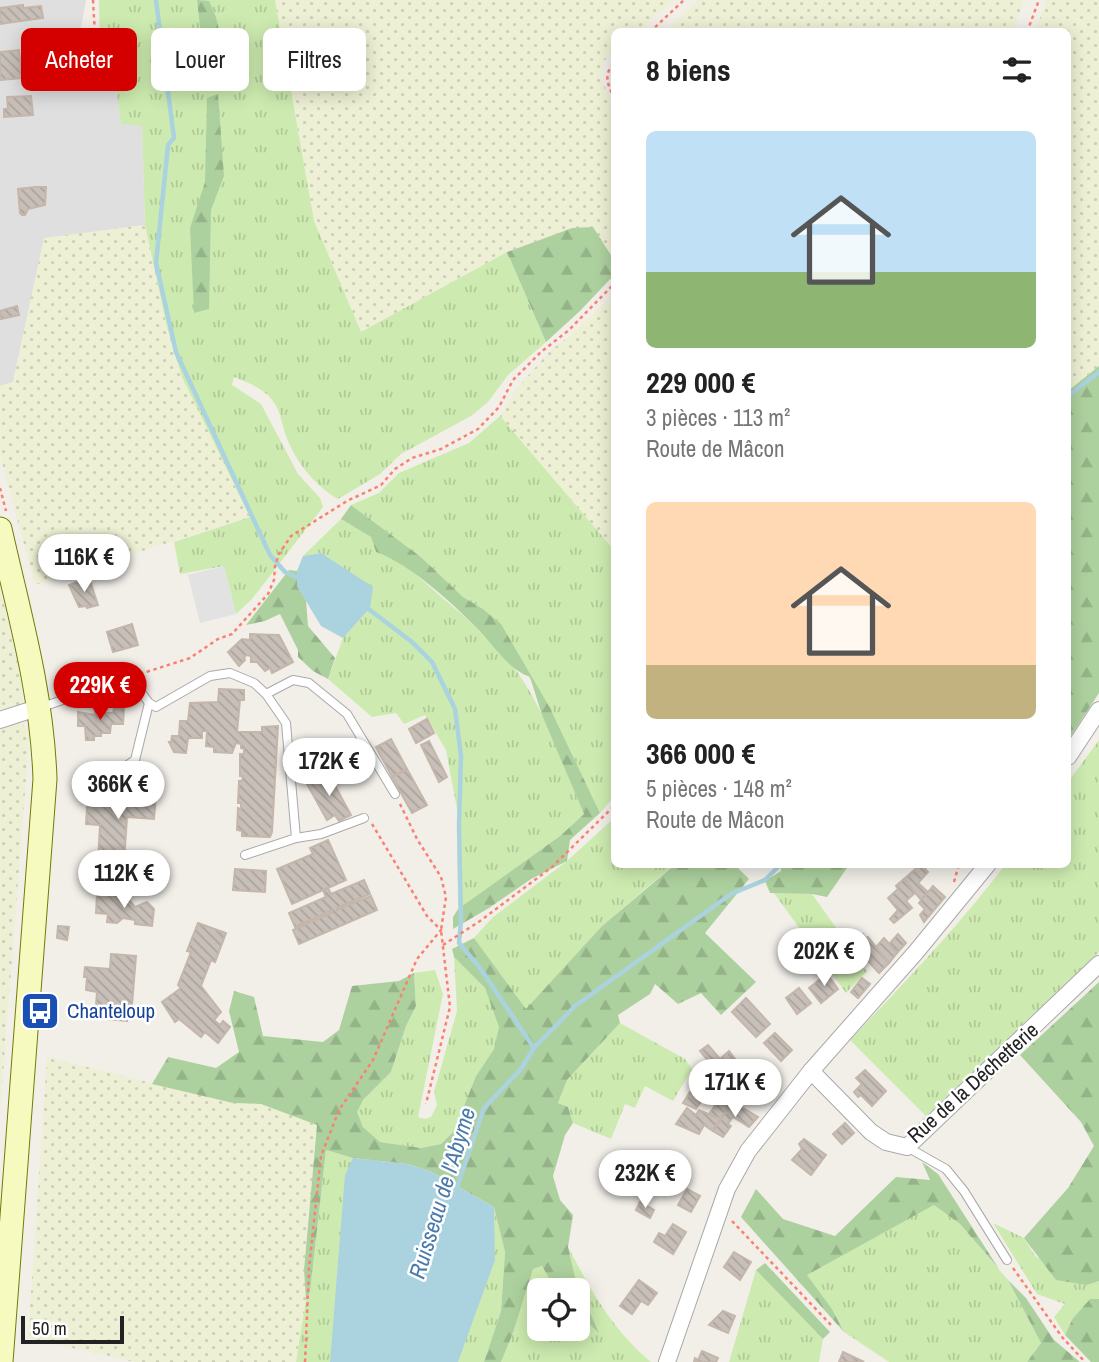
<!DOCTYPE html>
<html lang="fr">
<meta charset="utf-8">
<style>
:root{--surface:#fff;--page:#f2f2f2;--text:#222;--muted:#767676;--accent:#d40000}
body{margin:0;font-family:"Archivo Narrow",sans-serif;background:var(--page);color:var(--text);height:100vh;display:flex;flex-direction:column;font-size:26px;white-space:nowrap}
*{box-sizing:border-box;margin:0}
p{font-size:23px;color:var(--muted)}
.icon{flex:none;width:38px;height:38px;fill:none;stroke:currentColor;stroke-width:2;stroke-linecap:round;stroke-linejoin:round}
.map{position:relative;flex:1;overflow:hidden}
.drawer{position:absolute;left:611px;top:28px;width:460px;height:840px;display:flex;flex-direction:column;background:var(--surface);border-radius:10px;box-shadow:0 4px 18px #0003}
.drawer>*{flex:none}
.hud{position:absolute;left:21px;top:28px;width:485px;height:63px;display:flex;gap:14px}
.buttons{position:absolute;left:527px;top:1278px;display:grid;gap:14px}
.buttons a{display:grid;place-items:center;width:63px;height:63px;border-radius:10px;background:var(--surface);box-shadow:0 4px 18px #0003;font-size:35px}
.scale{position:absolute;left:21px;bottom:18px;width:103px;box-sizing:border-box;padding-left:7px;border:4px solid #222;border-top:0;font-size:19px;line-height:24px;white-space:nowrap;color:#222;-webkit-text-stroke:5px #fff;paint-order:stroke}
.price{position:absolute;translate:-50% -60px;padding:0 16px;border-radius:24px;background:#fff;color:#222;font-size:23px;line-height:46px;filter:drop-shadow(0 2px 4px #0008)}
.price::after{content:'';position:absolute;left:50%;top:42px;width:21px;height:16px;margin-left:-10px;background:inherit;clip-path:polygon(0 0,100% 0,50% 100%)}
.price.selected{background:var(--accent);color:#fff}
ul{padding:0;list-style:none}
li{display:grid;align-content:center;gap:14px;height:371px;padding:0 35px}
li span{display:grid;place-items:center;height:217px;border-radius:10px;color:#555}
li>.icon{margin-inline-start:auto}
span .icon{width:126px;height:126px;fill:#fffc;stroke-width:1}
li b{font-size:30px}
h2{display:flex;justify-content:space-between;align-items:center;height:84px;padding:0 35px;font-size:30px}
.chip{padding:0 24px;border-radius:10px;background:var(--surface);box-shadow:0 4px 18px #0003;font-size:24px;line-height:63px}
.chip.selected{background:var(--accent);color:#fff}
.map>svg:first-child{display:block}
.residential{fill:#e0dfdf}
.farmland{fill:url(#farmland-dots)}
.grass{fill:url(#grass-tufts)}
.forest{fill:url(#forest-firs)}
.parking{fill:#e2e2e2}
.water{fill:#aad3df}
.lines{fill:none;stroke-linecap:round;stroke-linejoin:round}
.stream{stroke:#aad3df;stroke-width:4.5}
.building{fill:url(#building-back-hatch);stroke:#c4b6ab;stroke-width:2}
.lane-casing{stroke:#a9a9a9;stroke-width:10}
.street-casing{stroke:#a9a9a9;stroke-width:18}
.secondary-casing{stroke:#707d05;stroke-width:25}
.path{stroke:#fa8072;stroke-width:2.5;stroke-dasharray:3.5 3.5;stroke-linecap:butt}
.lane{stroke:#fff;stroke-width:8}
.street{stroke:#fff;stroke-width:16}
.secondary{stroke:#f7fabf;stroke-width:23}
.labels{text-anchor:middle;stroke-width:5;stroke-linejoin:round;paint-order:stroke}
.transit-label{font-size:21px;fill:#164399;stroke:#fff;text-anchor:start}
.street-label{font-size:21px;fill:#222;stroke:#fff}
.water-label{font-size:23px;font-style:italic;fill:#4a7aab;stroke:#fff}
</style>
<div class="map">
<svg width="1099" height="1362" viewBox="0 0 1099 1362">
<defs>
<pattern id="farmland-dots" width="8" height="8" patternUnits="userSpaceOnUse" patternTransform="scale(1.75)"><rect width="8" height="8" fill="#eef0d5"/><path d="M2 2h.1M6 6h.1" fill="none" stroke="#ccceb7" stroke-width="1.8" stroke-linecap="round"/></pattern>
<pattern id="grass-tufts" width="24" height="20" patternUnits="userSpaceOnUse" patternTransform="scale(1.75)"><rect width="24" height="20" fill="#cdebb0"/><path d="M3 7l-1-3M5 7V3M7 7l1-3M15 17l-1-3M17 17v-4M19 17l1-3" fill="none" stroke="#b0c997"/></pattern>
<pattern id="forest-firs" width="22" height="20" patternUnits="userSpaceOnUse" patternTransform="scale(1.75)"><rect width="22" height="20" fill="#add19e"/><path d="M5 1l3.5 6h-7zM16 11l3.5 6h-7z" fill="#95b388"/></pattern>
<pattern id="building-back-hatch" width="6" height="6" patternUnits="userSpaceOnUse" patternTransform="scale(1.75)"><rect width="6" height="6" fill="#c7bfb8"/><path d="M-1 5l2 2M0 0l6 6M5-1l2 2" fill="none" stroke="#aba49e"/></pattern>
</defs>
<rect width="100%" height="100%" fill="#f2efe9"/>
<path class="residential" d="M0,0H86L80,33L100,79L116,87L121,123L142,125L145,225L44,239L13,382L0,386Z"/>
<g class="farmland">
<path d="M275,0H674L638,31L614,32V52L604,61L600,76L614,107V260L593,228H572L507,252L361,332L314,221Z"/>
<path d="M698,0H1024L1013,31H665Z"/>
<path d="M1047,0H1099V366L1068,391V32L1035,31Z"/>
<path d="M145,225L167,327L182,377L250,517L35,585L0,455V386L13,382L44,238Z"/>
<path d="M614,294V550L500,416L516,389L551,350L571,335Z"/>
<path d="M0,587L22,682V706L0,713Z"/>
<path d="M20,721L29,731L28,754L0,1112V727Z"/>
<path d="M47,1057L233,1103L261,1104L317,1125L304,1270L306,1300L296,1362H134L28,1338Z"/>
</g>
<g class="grass">
<path d="M99,0H275L314,221L361,332L507,252L546,342L508,375L488,402L471,416L401,454L380,474L338,499C315,486 295,461 286,436C282,426 281,413 275,404C266,389 249,383 234,377L232,385L261,404L298,474L320,498L323,507L252,599L236,614L224,566L180,574L174,542L250,517L182,377L167,327L145,225L142,126L121,124L116,87L100,79L86,47L100,42Z"/>
<path d="M500,416L614,550V797L600,813L550,708L483,609L463,597L421,557L351,505L379,493L399,473L469,443Z"/>
<path d="M341,519L371,537L376,552C401,560 419,577 438,594C466,618 497,643 518,673C547,715 564,768 584,814L560,836L458,909L457,809L446,750L425,715L404,724L396,713L372,717L328,679L343,638L370,608L321,553L303,556Z"/>
<path d="M1099,740V952L926,1116L850,1040C904,983 958,927 1005,865L1068,864V782Z"/>
<path d="M614,818V864L671,865V867L602,926L526,1010L474,938L492,918L567,861Z"/>
<path d="M774,893L812,894L867,971L846,993Z"/>
<path d="M454,957L485,988L500,1027L494,1049L476,1076L454,1131L441,1144L421,1148L380,1142L363,1127L356,1112L363,1100L391,1072L406,1026L416,1006L414,973L435,970L443,994L418,1117L425,1119L431,1117L437,1105L434,1092L457,1011Z"/>
<path d="M620,1023L685,1059L692,1069L673,1101L645,1086L635,1108L625,1104L611,1139L573,1123L568,1107L558,1103L567,1080Z"/>
<path d="M326,1150L353,1158L377,1160L494,1207L505,1252L501,1311L484,1362H296L306,1300L310,1292Z"/>
<path d="M934,1205L960,1224L1008,1280L1041,1343L1027,1362H889L844,1332L832,1309L806,1275Z"/>
<path d="M993,1223L1024,1238L1035,1256L1087,1285L1099,1281V1299H1090L1073,1318L1065,1335L1054,1317L1065,1304L1037,1294Z"/>
<path d="M568,1247C592,1292 611,1328 651,1362H501L513,1333L533,1269L542,1266L556,1290H539V1328H578V1314L598,1331L576,1281Z"/>
<path d="M756,1270L823,1339L819,1362H729Z"/>
</g>
<g class="forest">
<path d="M197,0L209,1C220,24 224,39 211,63L204,60Z"/>
<path d="M218,94L224,176L211,210L209,309L194,313L190,228L205,182L207,98Z"/>
<path d="M593,227L614,260V275L580,311L546,342L507,252L572,228Z"/>
<path d="M1099,366V693L1068,740V391Z"/>
<path d="M351,505L421,557L463,597L483,609L501,624L550,708L600,813L570,840L567,861L531,879L489,908L453,929V917L458,909L560,836L584,814L542,715L530,677C508,669 495,647 479,630C453,604 410,564 376,552L371,537L341,519Z"/>
<path d="M289,570L297,571V586L306,600L308,626L335,658L328,679L313,671L298,657V650L280,614L265,621L246,625Z"/>
<path d="M671,865H735L749,879L705,933L756,982L721,1015L701,993L678,1004L655,984L650,994L618,1015L620,1023L567,1080L558,1103L568,1107L573,1123L565,1135L553,1176L560,1200L573,1215L568,1247L576,1281L599,1333L578,1314V1290H556L542,1266L533,1269L513,1333L501,1362H484L501,1311L505,1252L494,1207L430,1171L407,1164L353,1158L326,1150L310,1292L306,1300L304,1270L317,1125L261,1104L233,1103L152,1084L168,1057L216,1068L239,1052L229,1011L234,991L254,997L263,1036L323,1042L339,1030L352,986L399,981L414,973L416,1006L406,1026L391,1072L363,1100L357,1112L363,1127L380,1142L421,1148L441,1144L454,1131L476,1076L494,1049L499,1027L485,988L454,957L452,949L474,938L526,1009L602,926L671,868Z"/>
<path d="M781,865V864L849,865L827,897L812,894L770,893L765,881L781,871Z"/>
<path d="M1099,982V1281L1087,1285L1056,1280L1024,1238L1068,1188L1094,1146L1081,1122L1020,1055Z"/>
<path d="M922,1162L938,1174L999,1269L960,1224L934,1205L807,1275L832,1309L844,1332L741,1217L756,1189L783,1219L835,1236L896,1177L930,1180Z"/>
<path d="M765,1263L830,1332L823,1339L756,1270Z"/>
<path d="M1008,1280L1026,1298L1054,1340L1080,1362H1027L1041,1343Z"/>
<path d="M1090,1299H1099V1362H1091L1065,1335L1073,1318Z"/>
</g>
<path class="parking" d="M224,566L236,614L200,623L188,575Z"/>
<g class="water">
<path d="M321,553L373,587L370,608L343,638L321,626L297,586V571L303,556Z"/>
<path d="M353,1158L407,1164L430,1171L494,1207L495,1260L458,1362H330L345,1175Z"/>
</g>
<g class="lines">
<g class="stream">
<path d="M156,0L174,138L168,145L156,263L176,352L270,555L285,572L303,580"/>
<path d="M1068,396L1099,372"/>
<path d="M366,607L412,642L432,662L455,709L461,756L459,826L461,920L459,943L480,968L534,1048"/>
<path d="M456,1190L484,1108L521,1069L534,1048L575,1006L731,894L765,880L781,864"/>
</g>
</g>
<g class="building">
<path d="M23,5V8L41,6L43,18L0,24V8Z"/>
<path d="M19,50L22,78L0,80V52Z"/>
<path d="M31,96L33,115L4,117V109H8L7,97Z"/>
<path d="M36,187H46L45,205L28,209L25,215H22L20,213L18,189Z"/>
<path d="M17,306L19,315L1,319L0,311Z"/>
<path d="M89,578L98,605L87,608V606L79,607L69,585Z"/>
<path d="M132,624L138,645L113,652L107,632Z"/>
<path d="M250,634L279,635L293,662L272,673L270,668L265,671L257,662H251V656L246,655L244,658L245,660L239,666L228,652L242,639L250,640Z"/>
<path d="M219,689L244,690V700H240L237,732H262V727L278,726L272,832L270,837L242,836V831L237,830L238,808L241,809V803H238L239,781H242L243,776H240V754H244V749L241,748V744L236,743L232,753L214,752V747L206,746L207,731H202V738H188L186,753L174,752L169,742H171L172,736H179L180,721H188L190,703L218,702Z"/>
<path d="M114,708L124,709L123,724H111L110,733H101V736H94V740H86L85,726H78V712L95,715V712L113,713Z"/>
<path d="M427,719L434,733L416,743L409,729Z"/>
<path d="M391,739L407,769L392,777L376,747Z"/>
<path d="M429,741L447,777L439,782L421,745Z"/>
<path d="M407,769L427,805L412,813L392,777Z"/>
<path d="M328,773L351,815L339,821L335,815L327,820L307,784Z"/>
<path d="M107,791L156,795L154,819L127,817L124,863L98,861L100,825L86,824L87,807L96,808V801H100V797H107Z"/>
<path d="M328,840L346,880L292,904L277,869L313,854L310,848Z"/>
<path d="M921,864L928,872L918,883L928,892L921,900L904,879Z"/>
<path d="M235,869L266,871L265,892L233,890Z"/>
<path d="M904,879L915,893L906,901L912,908L894,923L890,919L898,910L888,898L898,889L896,886Z"/>
<path d="M364,880L370,894L337,908V910L371,896L377,910L299,944L293,930L333,912L332,910L295,927L289,913L326,897L323,890L328,888L331,894Z"/>
<path d="M933,886L945,897L924,922L920,915L925,909L919,903Z"/>
<path d="M97,894L116,896V899L130,901L135,907L147,902L154,909L152,926L135,924V920L123,918L117,923L107,922L108,914L96,913Z"/>
<path d="M198,923L226,933L215,962L211,960L201,986L221,1012L214,1020L220,1025L223,1021L230,1027L218,1043L205,1032L201,1037L179,1019L175,1022L162,1002L181,988L178,985L191,952L187,951Z"/>
<path d="M58,926L69,927L67,940L57,938Z"/>
<path d="M863,934L866,938L868,937L889,963L879,973L866,959L870,956L866,950L860,946L853,951L847,943L856,935L858,938Z"/>
<path d="M898,934L906,943L897,953L889,944Z"/>
<path d="M884,938L897,953L889,963L876,947Z"/>
<path d="M111,954L136,956L132,1005H128L127,1021L95,1018L97,992L86,990L87,977H84L85,967L110,969Z"/>
<path d="M827,974L838,989L821,1003L809,988Z"/>
<path d="M862,978L870,984L858,998L851,992Z"/>
<path d="M799,988L811,1003L797,1014L786,998Z"/>
<path d="M746,998L770,1024L756,1037L732,1012Z"/>
<path d="M775,1033L792,1050L781,1061L764,1043Z"/>
<path d="M708,1045L720,1059L729,1051L739,1064L722,1078L700,1051Z"/>
<path d="M865,1070L886,1091L872,1106L861,1095L858,1097L854,1092L862,1084L856,1078Z"/>
<path d="M690,1092L702,1100L696,1109L683,1103Z"/>
<path d="M723,1095L733,1102L720,1119L709,1114Z"/>
<path d="M733,1102L758,1117L749,1127L733,1117L728,1124L731,1126L723,1137L713,1131Z"/>
<path d="M687,1108L696,1115L699,1110L720,1119L713,1131L704,1125L699,1134L676,1124Z"/>
<path d="M845,1123L854,1133L842,1144L833,1134Z"/>
<path d="M804,1139L826,1155L811,1175L792,1160L802,1149L799,1144Z"/>
<path d="M687,1189L700,1196L691,1212L678,1205Z"/>
<path d="M640,1202L654,1210L650,1218L636,1210Z"/>
<path d="M673,1224L686,1232L673,1254L654,1242L659,1233L665,1236Z"/>
<path d="M734,1252L751,1262L740,1280L724,1267Z"/>
<path d="M639,1280L657,1293L648,1305L641,1301L632,1314L620,1306Z"/>
<path d="M723,1311L735,1316L728,1333L709,1325Z"/>
<path d="M702,1351L718,1358L716,1362H694L695,1358L698,1360Z"/>
<path d="M843,1352L864,1362H839Z"/>
</g>
<g class="lines">
<g class="lane-casing">
<g id="lane">
<path d="M266,694L293,680L309,683L347,714L395,794"/>
<path d="M42,707L130,677L149,703L156,707L210,676L230,673L254,683L266,694L286,723L296,838L245,855"/>
<path d="M91,781L117,772L135,760L149,703"/>
<path d="M296,838L321,834L364,818"/>
<path d="M907,1147L946,1169L964,1191L1007,1260"/>
</g>
</g>
<g class="street-casing">
<g id="street">
<path d="M0,720L40,707"/>
<path d="M1068,757L1099,710"/>
<path d="M811,1071L871,1132L886,1142L907,1147L1099,964"/>
<path d="M667,1362L727,1189L748,1151L811,1071L916,952L988,864"/>
</g>
</g>
<g class="secondary-casing">
<path id="secondary" d="M0,529C19,614 42,691 45,779L1,1362"/>
</g>
<g class="path">
<path d="M93,0L95,35"/>
<path d="M650,32L684,0"/>
<path d="M1027,32L1039,0"/>
<path d="M614,64C602,75 609,86 614,98"/>
<path d="M0,488L6,511"/>
<path d="M140,674L190,658L218,639L232,634L268,594L274,580L275,566L279,554L291,536L347,501L381,485L395,469L412,458L441,449L478,429L499,407L513,380L541,352L569,330L614,284"/>
<path d="M400,804L417,839L441,877L446,897L441,930L450,1007L426,1104"/>
<path d="M954,882L959,864"/>
<path d="M443,945L480,921L552,867L614,806"/>
<path d="M732,1221L831,1325"/>
<path d="M1013,1268L1062,1337L1085,1362"/>
<path d="M305,1362L309,1268L321,1156L339,1110L373,1060L417,959L441,930L427,916L372,824"/>
</g>
<use href="#lane" class="lane"/>
<use href="#street" class="street"/>
<use href="#secondary" class="secondary"/>
</g>
<defs>
<g id="bus-square" transform="scale(2.0125)"><rect x="-9" y="-9" width="18" height="18" rx="4" fill="#1a4fb4" stroke="#fff"/><path d="M-5-6H5V4H4V6H2V4H-2V6H-4V4H-5ZM-3.5-4V0h7V-4ZM-3.5 1.2v1.5H-2V1.2ZM2 1.2v1.5H3.5V1.2Z" fill="#fff"/></g>
</defs>
<g fill-rule="evenodd">
<use href="#bus-square" x="40" y="1011"/>
</g>
<g class="labels">
<g class="transit-label">
<text x="67" y="1018">Chanteloup</text>
</g>
<g class="street-label">
<text transform="translate(973 1083) rotate(-42)" y="7">Rue de la Déchetterie</text>
</g>
<g class="water-label">
<text transform="translate(442 1193) rotate(-73)" y="8">Ruisseau de l'Abyme</text>
</g>
</g>
</svg>
<div class="buttons">
<a><svg class="icon" aria-label="locate" viewBox="0 0 24 24"><circle cx="12" cy="12" r="6"/><path d="M12 2v4M12 18v4M2 12h4M18 12h4"/></svg></a>
</div>
<div class="scale">50 m</div>
<b class="price" style="left:84px;top:594px">116K €</b>
<b class="price selected" style="left:100px;top:722px">229K €</b>
<b class="price" style="left:329px;top:798px">172K €</b>
<b class="price" style="left:118px;top:821px">366K €</b>
<b class="price" style="left:124px;top:910px">112K €</b>
<b class="price" style="left:824px;top:988px">202K €</b>
<b class="price" style="left:735px;top:1119px">171K €</b>
<b class="price" style="left:645px;top:1210px">232K €</b>
<div class="hud">
<a class="chip selected">Acheter</a>
<a class="chip">Louer</a>
<a class="chip">Filtres</a>
</div>
<section class="drawer">
<h2>8 biens<svg class="icon" aria-label="filters" viewBox="0 0 24 24"><path d="M4 7h16M4 17h16"/><circle cx="9" cy="7" r="2"/><circle cx="15" cy="17" r="2"/></svg></h2>
<ul>
<li><span style="background:linear-gradient(#bfe0f5 65%,#8fb573 0)"><svg class="icon" aria-label="home" viewBox="0 0 24 24"><path d="M3 11l9-7 9 7M6 9v11h12V9"/></svg></span><div><b>229 000 €</b><p>3 pièces · 113 m²</p><p>Route de Mâcon</p></div></li>
<li><span style="background:linear-gradient(#ffd9b3 75%,#c2b280 0)"><svg class="icon" aria-label="home" viewBox="0 0 24 24"><path d="M3 11l9-7 9 7M6 9v11h12V9"/></svg></span><div><b>366 000 €</b><p>5 pièces · 148 m²</p><p>Route de Mâcon</p></div></li>
</ul>
</section>
</div>
